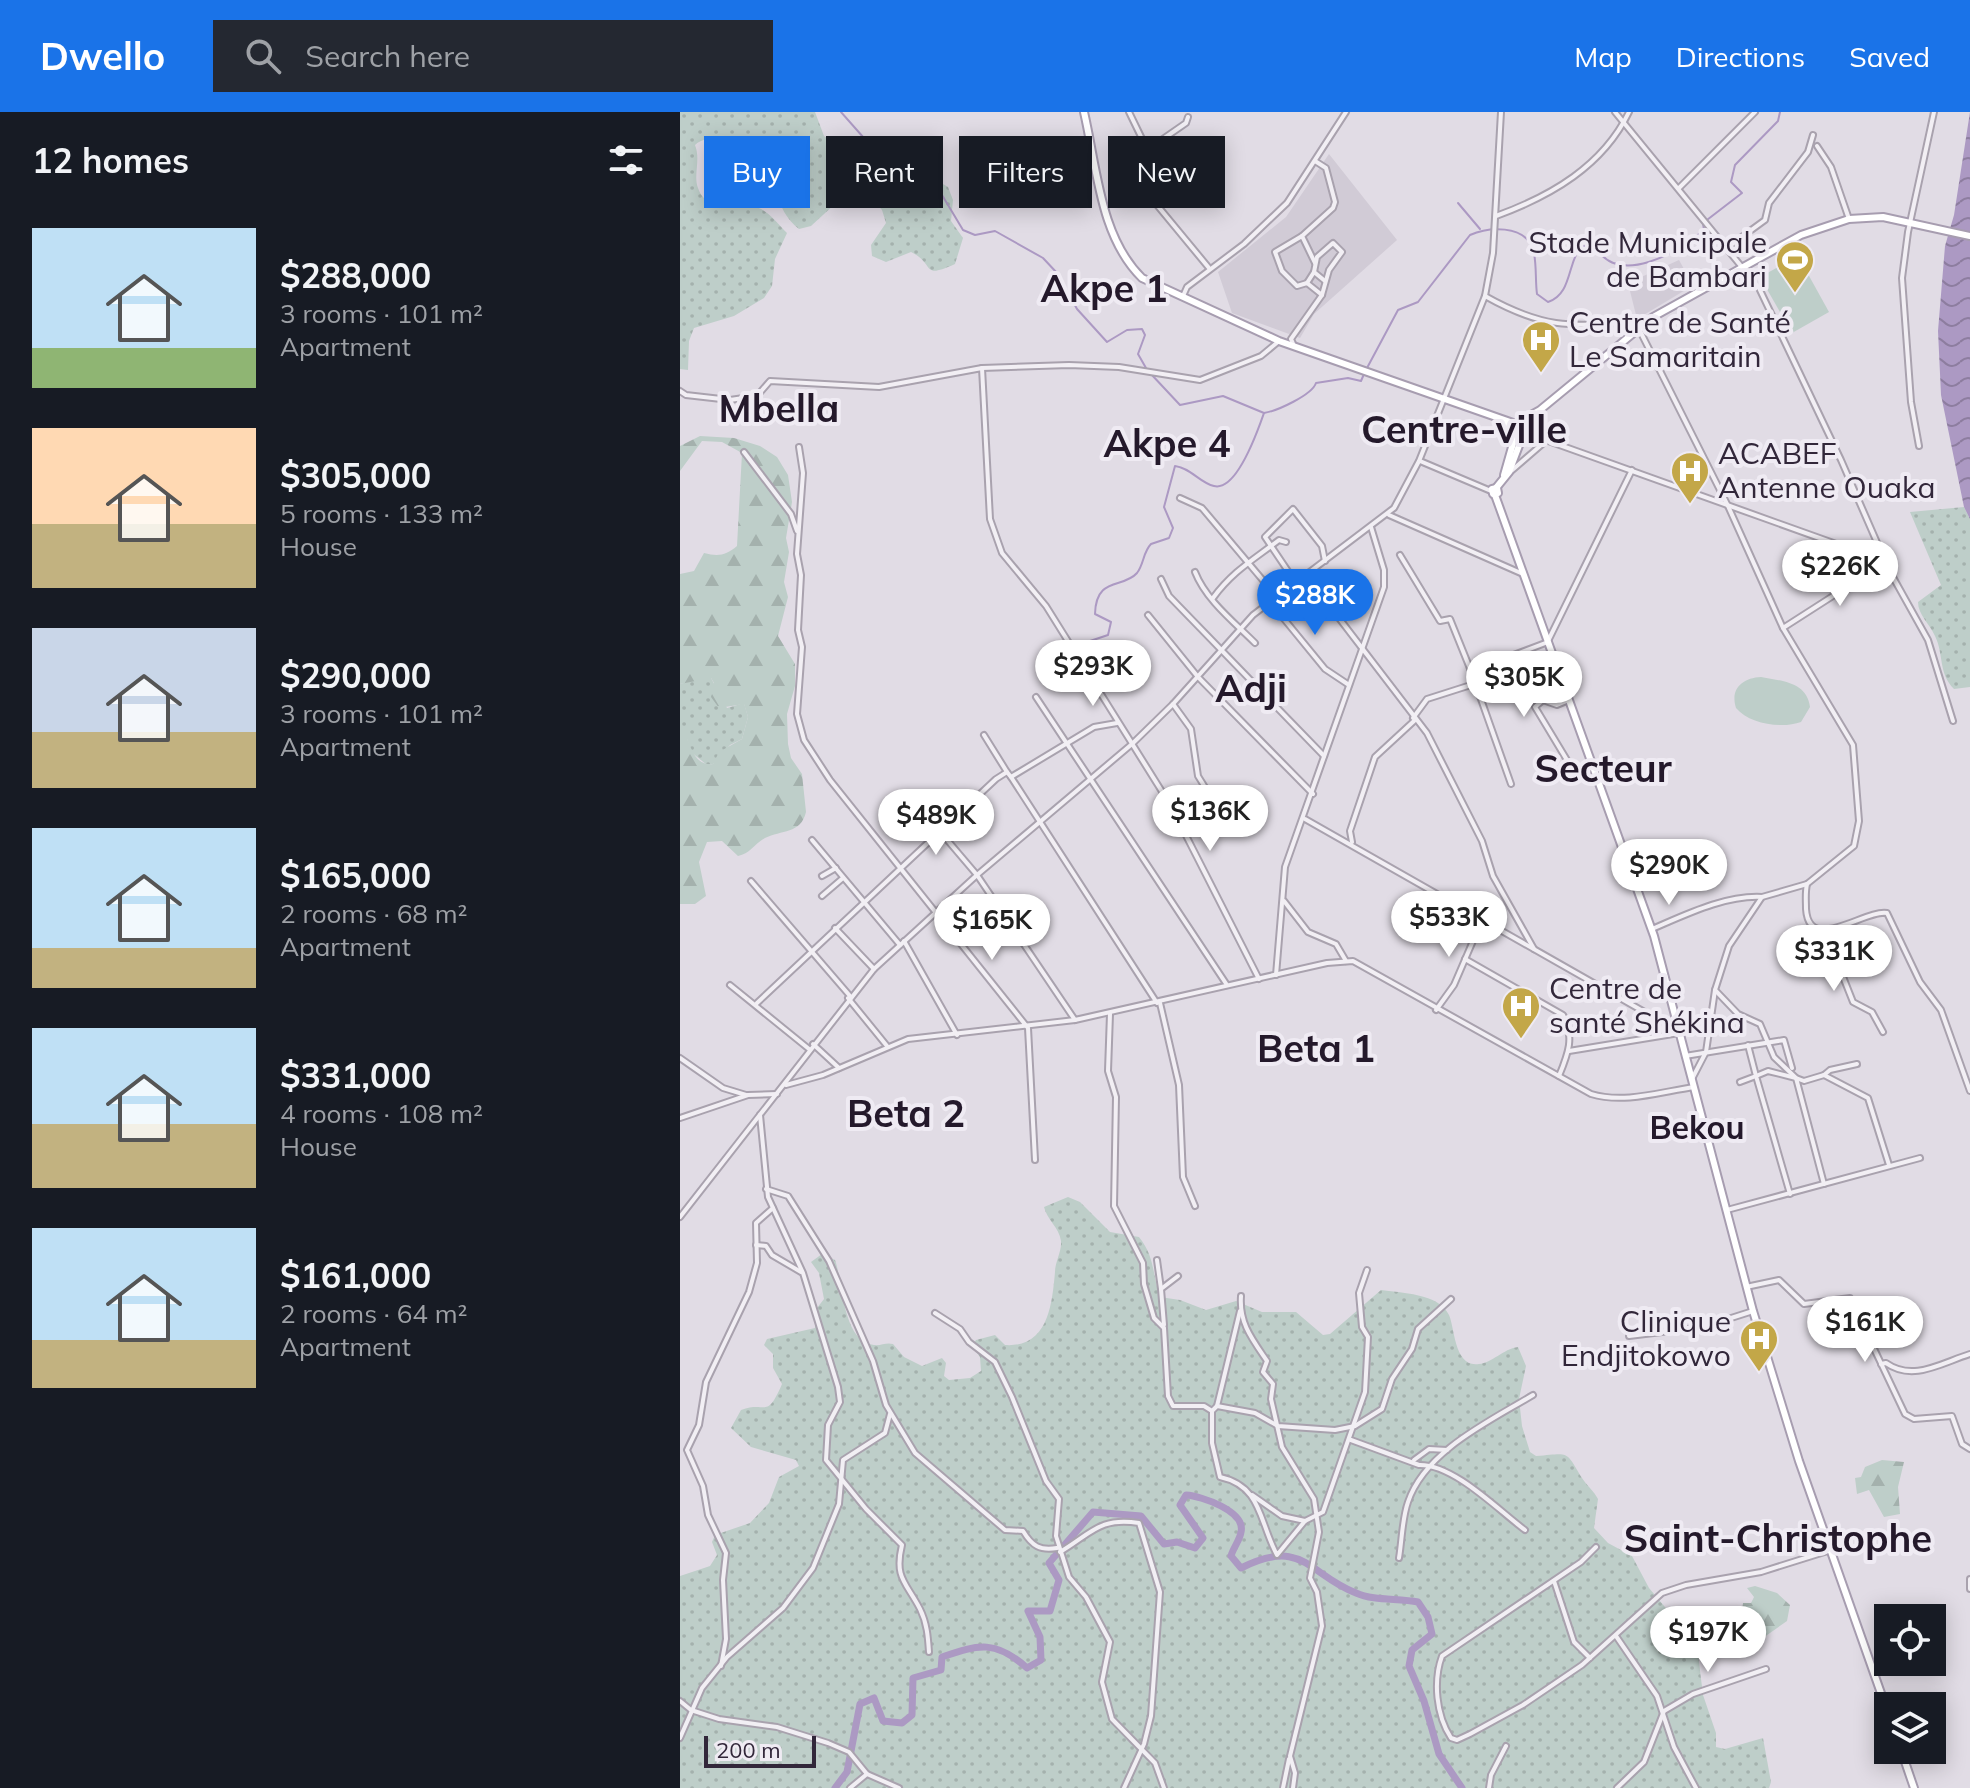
<!DOCTYPE html>
<meta charset="utf-8">
<style>
:root{--surface:#171b24;--page:#242831;--text:#f1f3f6;--muted:#9ea1a6;--accent:#1a73e8}
body{margin:0;font-family:Mulish,sans-serif;background:var(--page);color:var(--text);height:100vh;display:flex;flex-direction:column;font-size:30px;white-space:nowrap}
*{box-sizing:border-box;margin:0}
p{font-size:26px;color:var(--muted)}
.icon{flex:none;width:44px;height:44px;fill:none;stroke:currentColor;stroke-width:2;stroke-linecap:round;stroke-linejoin:round}
.map{position:relative;flex:1;overflow:hidden}
.sheet{display:flex;flex-direction:column;background:var(--surface);width:680px}
.sheet>*{flex:none}
.hud{position:absolute;left:24px;top:24px;width:760px;height:72px;display:flex;gap:16px}
.fabs{position:absolute;left:1194px;top:1492px;display:grid;gap:16px}
.fabs a{display:grid;place-items:center;width:72px;height:72px;border-radius:0px;background:var(--surface);box-shadow:0 4px 20px #0003;font-size:40px}
.scale{position:absolute;left:24px;bottom:20px;width:112px;box-sizing:border-box;padding-left:8px;border:4px solid #32273a;border-top:0;font-size:22px;line-height:28px;white-space:nowrap;color:#32273a;-webkit-text-stroke:6px #efebf3;paint-order:stroke}
.price{position:absolute;translate:-50% -68px;padding:0 18px;border-radius:28px;background:#fff;color:#222;font-size:26px;line-height:52px;filter:drop-shadow(0 2px 4px #0008)}
.price::after{content:'';position:absolute;left:50%;top:48px;width:24px;height:18px;margin-left:-12px;background:inherit;clip-path:polygon(0 0,100% 0,50% 100%)}
.price.current{background:var(--accent);color:#fff}
ul{padding:0;list-style:none}
li{display:flex;align-items:center;gap:24px;height:200px;padding:0 32px}
li span{display:grid;place-items:center;flex:none;width:224px;height:160px;border-radius:0px;color:#555}
li>.icon{margin-inline-start:auto}
span .icon{width:96px;height:96px;fill:#fffc;stroke-width:1}
li b{font-size:34px}
h2{display:flex;justify-content:space-between;align-items:center;height:96px;padding:0 32px;font-size:34px}
.pill{padding:0 28px;border-radius:0px;background:var(--surface);box-shadow:0 4px 20px #0003;font-size:28px;line-height:72px}
.pill.current{background:var(--accent);color:#fff}
header{display:flex;align-items:center;gap:48px;box-sizing:border-box;height:112px;padding:0 40px;background:var(--accent);color:#fff}
header strong{font-size:38px}
nav{display:flex;gap:44px;margin-inline-start:auto;font-size:28px}
.search{width:560px;height:72px;background:var(--page);display:flex;align-items:center;gap:20px;box-sizing:border-box;padding:0 28px;border-radius:0px;color:var(--muted);font-size:30px}
main{display:flex;flex:1;min-height:0}
.map>svg:first-child{display:block}
.built{fill:#d1cbd6}
.grass{fill:url(#grass-dots)}
.forest{fill:url(#forest-firs)}
.garden{fill:#becec9}
.water{fill:url(#water-waves)}
.lines{fill:none;stroke-linecap:round;stroke-linejoin:round}
.stream{stroke:#ac99c3;stroke-width:2}
.river{stroke:#ac99c3;stroke-width:7}
.minor-casing{stroke:#a9a2ae;stroke-width:8}
.major-casing{stroke:#a79db0;stroke-width:10}
.minor{stroke:#f2eff4;stroke-width:4}
.major{stroke:#fff;stroke-width:6}
.labels{text-anchor:middle;stroke-width:8;stroke-linejoin:round;paint-order:stroke}
.poi-label{font-size:30px;fill:#32273a;stroke:#efebf3;text-anchor:start}
.neighbourhood-label{font-size:32px;font-weight:bold;fill:#24192b;stroke:#efebf3}
.district-label{font-size:38px;font-weight:bold;fill:#24192b;stroke:#efebf3}
</style>
<header>
<strong>Dwello</strong>
<div class="search"><svg class="icon" aria-label="search" viewBox="0 0 24 24"><circle cx="10" cy="10" r="6"/><path d="M15 15l6 6"/></svg>Search here</div>
<nav><a>Map</a><a>Directions</a><a>Saved</a></nav>
</header>
<main>
<section class="sheet">
<h2>12 homes<svg class="icon" aria-label="filters" viewBox="0 0 24 24"><path d="M4 7h16M4 17h16"/><circle cx="9" cy="7" r="2"/><circle cx="15" cy="17" r="2"/></svg></h2>
<ul>
<li><span style="background:linear-gradient(#bfe0f5 75%,#8fb573 0)"><svg class="icon" aria-label="home" viewBox="0 0 24 24"><path d="M3 11l9-7 9 7M6 9v11h12V9"/></svg></span><div><b>$288,000</b><p>3 rooms · 101 m²</p><p>Apartment</p></div></li>
<li><span style="background:linear-gradient(#ffd9b3 60%,#c2b280 0)"><svg class="icon" aria-label="home" viewBox="0 0 24 24"><path d="M3 11l9-7 9 7M6 9v11h12V9"/></svg></span><div><b>$305,000</b><p>5 rooms · 133 m²</p><p>House</p></div></li>
<li><span style="background:linear-gradient(#c9d6e8 65%,#c2b280 0)"><svg class="icon" aria-label="home" viewBox="0 0 24 24"><path d="M3 11l9-7 9 7M6 9v11h12V9"/></svg></span><div><b>$290,000</b><p>3 rooms · 101 m²</p><p>Apartment</p></div></li>
<li><span style="background:linear-gradient(#bfe0f5 75%,#c2b280 0)"><svg class="icon" aria-label="home" viewBox="0 0 24 24"><path d="M3 11l9-7 9 7M6 9v11h12V9"/></svg></span><div><b>$165,000</b><p>2 rooms · 68 m²</p><p>Apartment</p></div></li>
<li><span style="background:linear-gradient(#bfe0f5 60%,#c2b280 0)"><svg class="icon" aria-label="home" viewBox="0 0 24 24"><path d="M3 11l9-7 9 7M6 9v11h12V9"/></svg></span><div><b>$331,000</b><p>4 rooms · 108 m²</p><p>House</p></div></li>
<li><span style="background:linear-gradient(#bfe0f5 70%,#c2b280 0)"><svg class="icon" aria-label="home" viewBox="0 0 24 24"><path d="M3 11l9-7 9 7M6 9v11h12V9"/></svg></span><div><b>$161,000</b><p>2 rooms · 64 m²</p><p>Apartment</p></div></li>
</ul>
</section>
<div class="map">
<svg width="1290" height="1676" viewBox="0 0 1290 1676">
<defs>
<pattern id="grass-dots" width="8" height="8" patternUnits="userSpaceOnUse" patternTransform="scale(2)"><rect width="8" height="8" fill="#becec9"/><path d="M2 2h.1M6 6h.1" fill="none" stroke="#a4b1ad" stroke-width="1.8" stroke-linecap="round"/></pattern>
<pattern id="forest-firs" width="22" height="20" patternUnits="userSpaceOnUse" patternTransform="scale(2)"><rect width="22" height="20" fill="#becec9"/><path d="M5 1l3.5 6h-7zM16 11l3.5 6h-7z" fill="#a4b1ad"/></pattern>
<pattern id="water-waves" width="16" height="10" patternUnits="userSpaceOnUse" patternTransform="scale(2)"><rect width="16" height="10" fill="#ac99c3"/><path d="M0 5q4-4 8 0t8 0" fill="none" stroke="#8d7d9f"/></pattern>
</defs>
<rect width="100%" height="100%" fill="#e1dce5"/>
<g class="built">
<path d="M649,42L717,128L634,202L620,226L552,201L538,160L606,105Z"/>
<path d="M999,148L1010,168L1007,177L957,207L948,171Z"/>
</g>
<g class="grass">
<path d="M0,0H135L144,24L158,33L195,50L236,56L268,75L273,88L271,109L283,126L275,152C240,168 256,152 231,140L206,150L192,144L191,133L206,111L202,98L192,87L156,91L131,114L119,117C98,100 90,74 111,54C109,44 103,33 92,29C75,24 27,20 15,33C21,48 13,63 18,76C27,103 59,89 79,96C89,100 99,113 107,121L95,147L92,174L84,186L54,204L14,216L9,229L8,258L0,257Z"/>
<path d="M1284,395L1290,407V575L1274,577C1258,561 1264,542 1255,524C1250,512 1238,503 1238,490L1261,473L1230,400Z"/>
<path d="M24,565L31,566L47,596L64,591L68,605L62,627L50,633L33,652L27,653L11,640L7,627L0,626V572Z"/>
<path d="M388,1085L400,1090L430,1120L459,1125C475,1145 472,1161 480,1185L500,1188L526,1198L556,1189L582,1200H616L643,1223L650,1222L701,1178C720,1181 759,1181 769,1203C775,1216 774,1256 799,1252C812,1251 823,1237 838,1235L846,1254L839,1287L842,1314L850,1340L856,1344C891,1341 885,1338 902,1366C907,1374 914,1379 918,1387L914,1416L928,1431L952,1444L969,1476L1006,1520L1018,1542L1023,1583L1036,1621V1635L1045,1637L1083,1626L1091,1670L1089,1676H0V1464L30,1454L37,1443L32,1430L35,1423L70,1411L89,1391L99,1365L119,1354L116,1348L71,1335L51,1316L61,1298C87,1288 86,1309 102,1272L93,1256V1242L84,1233L87,1227L135,1216L137,1196L144,1187L139,1161L131,1150L142,1142L155,1148C163,1169 162,1230 194,1233C201,1234 206,1230 213,1232L224,1245L242,1254L262,1246L266,1251L264,1264L269,1268L290,1266L301,1259L300,1245L292,1234L296,1228L315,1223L325,1233C368,1236 372,1193 375,1160C375,1150 382,1139 381,1129C379,1115 367,1108 364,1095Z"/>
</g>
<g class="forest">
<path d="M20,324L54,326L80,334L97,345L108,363L112,390L106,426L109,440L104,470L108,485L98,524L115,552V574L107,602L108,632L111,646L122,662L126,700C121,722 101,718 85,726C74,732 70,742 58,744L42,729L27,730L19,750L26,784L15,792H0V626H7C12,639 17,654 33,652L39,640L62,627L68,605L64,592L39,596L31,585L34,571L31,566L0,572V462L14,459L24,441C39,445 46,443 57,434L62,341L42,330L22,329L0,359V334Z"/>
<path d="M1202,1348L1224,1350L1218,1375L1220,1402L1204,1405L1189,1378L1177,1382L1175,1366L1181,1365L1185,1355Z"/>
<path d="M1075,1474L1097,1481L1110,1493L1107,1509L1057,1544L1053,1537L1072,1529L1067,1520L1066,1502L1062,1498L1063,1491H1071L1074,1485L1067,1476Z"/>
</g>
<g class="garden">
<path d="M1118,144L1149,200L1112,221L1080,165Z"/>
<path d="M1081,565C1102,569 1127,570 1130,595L1121,610C1102,617 1069,612 1056,596C1050,577 1062,566 1081,565Z"/>
</g>
<path class="water" d="M1290,0V407L1284,395L1261,283L1258,219L1265,134L1274,103Z"/>
<g class="lines">
<g class="stream">
<path d="M161,0L191,34L232,54L245,73L262,83L283,118L295,123L315,119L363,146L377,161L397,197L427,230L447,218L462,217L465,223L458,242L466,256"/>
<path d="M778,91L800,117"/>
<path d="M687,256L718,198L738,190L790,123C808,115 844,112 853,137C857,150 855,168 857,182L868,190C892,182 887,152 901,134H915C938,176 999,140 1024,118L1023,111L1062,81L1051,70L1055,53L1098,9L1100,0"/>
<path d="M471,262L500,293L543,284L584,301"/>
<path d="M365,563L373,540L391,544L410,529L428,523L431,510L415,502C416,464 443,477 457,461C464,452 463,440 471,432L489,426L493,416L484,395L495,354C511,356 520,371 534,374C557,380 578,318 584,301C597,299 632,283 636,271L668,266L681,269L684,262"/>
</g>
<path class="river" d="M155,1676L167,1660L180,1592L194,1586L203,1609L222,1611L232,1603L233,1566L261,1558L262,1545C299,1532 316,1528 347,1556L361,1548L360,1525L348,1499H370L379,1468L369,1451L413,1400L461,1404L484,1432L497,1430L515,1436L523,1426L500,1393L506,1383C521,1384 566,1399 561,1420C560,1428 553,1436 551,1444L561,1456C623,1425 628,1462 676,1481C694,1489 718,1486 738,1490L748,1505L752,1522L732,1538L729,1554L744,1589L759,1642L782,1676"/>
<g class="minor-casing">
<g id="minor">
<path d="M449,0L467,37"/>
<path d="M935,0L1079,176L1161,348L1209,458L1248,528L1273,609"/>
<path d="M508,5L506,11L467,38L462,58L472,87L529,156"/>
<path d="M1137,34L1151,55L1169,107"/>
<path d="M999,76L1075,0"/>
<path d="M816,104C871,84 923,54 949,0"/>
<path d="M622,124L653,96L655,90L646,56L635,49"/>
<path d="M1056,131L1088,140"/>
<path d="M1048,135L1085,108L1089,91L1128,40L1133,23"/>
<path d="M635,151L622,124L595,140L602,159L617,174L627,171L642,183"/>
<path d="M627,171L634,160L645,169"/>
<path d="M503,184L507,175L564,132L607,91L666,0"/>
<path d="M805,184C862,216 888,215 952,210L958,215L1048,394L1103,516L1173,633L1179,709L1174,734L1127,772C1125,781 1126,788 1126,797C1129,843 1185,797 1207,801L1240,870L1261,898L1290,979"/>
<path d="M614,234L611,227L642,183L649,158L662,140L653,131L637,145L634,160"/>
<path d="M302,256L310,407L322,441L366,494L491,694L579,867"/>
<path d="M0,279L6,283L50,288L77,284L90,269L199,275L302,256L389,253L439,255L520,268L581,244L599,229"/>
<path d="M846,321L1187,443L1199,434"/>
<path d="M1239,334L1231,290L1222,166L1228,120L1254,0"/>
<path d="M119,335L123,361L117,442L121,463L118,518L122,535L117,602L124,628L150,668L348,916L355,1048"/>
<path d="M64,340L111,402L117,419"/>
<path d="M740,349L811,379"/>
<path d="M830,360L867,328"/>
<path d="M500,386L522,396L597,485"/>
<path d="M709,403L843,462"/>
<path d="M720,443L760,509L770,507L791,559"/>
<path d="M515,460C526,488 554,510 575,531"/>
<path d="M626,463L747,621L802,729L813,764L854,837"/>
<path d="M481,467L489,484L644,644"/>
<path d="M616,471L585,425L613,397L642,434L645,449"/>
<path d="M533,486C553,459 573,448 599,428L606,430"/>
<path d="M591,491L645,557L669,573"/>
<path d="M468,503L518,565L633,682"/>
<path d="M1103,516L1156,482L1209,458"/>
<path d="M869,527L952,358"/>
<path d="M356,585L547,873"/>
<path d="M889,588L877,593L863,588L855,595L893,658"/>
<path d="M493,592L511,617L518,664L531,685"/>
<path d="M733,606L747,587L794,572"/>
<path d="M304,623L327,660"/>
<path d="M331,665L477,891"/>
<path d="M831,672L791,559L868,530"/>
<path d="M229,683L297,763L395,908"/>
<path d="M625,707L998,919"/>
<path d="M132,728L220,833"/>
<path d="M672,730L670,719L695,645L734,609"/>
<path d="M142,764L156,756"/>
<path d="M71,769L170,884"/>
<path d="M1127,772L1082,785L1049,834L1035,878L1058,902L1080,912L1094,945L1116,966L1124,969L1144,963L1188,986L1209,1053"/>
<path d="M142,784L163,766"/>
<path d="M604,789L628,820L656,832L666,849"/>
<path d="M155,816L194,857"/>
<path d="M972,817C1005,803 1045,783 1082,785"/>
<path d="M1138,818L1152,837L1173,890L1192,900L1203,920"/>
<path d="M224,829L277,923"/>
<path d="M785,847L883,903C895,925 888,942 879,964"/>
<path d="M596,863L605,755L704,475V458L691,415"/>
<path d="M50,873L129,937"/>
<path d="M168,886L207,934"/>
<path d="M77,891L316,667L327,660L331,665L414,615L437,611"/>
<path d="M480,891L499,973L503,1065L515,1094"/>
<path d="M756,898L774,873L802,808"/>
<path d="M430,902L428,959L436,985L434,1094L463,1151L464,1172L474,1206L484,1216L488,1284L493,1294H524L532,1299V1331L540,1365C582,1374 579,1410 597,1443L625,1409L643,1400L685,1280L688,1225L682,1215L679,1181L687,1158"/>
<path d="M133,932L159,956"/>
<path d="M889,939L999,921"/>
<path d="M1005,944L1104,928L1112,956"/>
<path d="M0,946L43,976L66,983"/>
<path d="M1144,963L1150,958L1177,952"/>
<path d="M1012,967L1026,940L1035,878"/>
<path d="M1060,970L1076,964L1068,933"/>
<path d="M106,973L143,963L228,927L395,908L647,851L673,849L911,982C944,992 980,980 1014,975"/>
<path d="M80,1003L88,1085L123,1161L158,1275L160,1290L148,1313L146,1348L186,1397L222,1433C214,1466 226,1470 240,1497C247,1511 248,1525 249,1540"/>
<path d="M0,1006L68,983L97,982"/>
<path d="M86,1077L108,1084L149,1149L193,1249L206,1293L235,1341L325,1418L343,1419C352,1434 360,1439 377,1436"/>
<path d="M1110,1082L1076,964L1088,959L1116,966L1144,1072"/>
<path d="M1047,1098L1240,1046"/>
<path d="M0,1105L194,857L297,763L452,632L493,592L573,503L714,396L739,349L805,184L813,141L821,0"/>
<path d="M76,1133L86,1134L92,1143L121,1160"/>
<path d="M477,1148L481,1177"/>
<path d="M1066,1175L1099,1168L1124,1192L1170,1186L1225,1302L1234,1307L1272,1304L1282,1332L1290,1337"/>
<path d="M561,1184C559,1211 572,1227 587,1249L583,1260L593,1272L591,1287L602,1335L634,1387L639,1420L630,1466L637,1480L642,1514L610,1644L615,1661L613,1676"/>
<path d="M255,1201L280,1217L289,1230L315,1250L332,1285L366,1369L379,1387L376,1424L389,1465L406,1485L430,1530L422,1570L432,1607L475,1651L484,1676"/>
<path d="M484,1213L481,1177L498,1164"/>
<path d="M949,1224L1023,1215L1073,1199"/>
<path d="M1201,1252L1206,1251C1233,1270 1261,1251 1290,1242"/>
<path d="M537,1294L575,1301L598,1314L655,1318L675,1314L702,1297L712,1267L732,1237L738,1217L771,1187"/>
<path d="M532,1299L537,1294L560,1199"/>
<path d="M671,1328L739,1353C774,1352 819,1399 845,1418"/>
<path d="M734,1348L749,1337L767,1338"/>
<path d="M572,1383L602,1404L625,1409"/>
<path d="M916,1435L901,1450L762,1544C753,1569 756,1603 771,1626L777,1628L790,1622L843,1593L902,1553L982,1481L1006,1473L1081,1460L1151,1438"/>
<path d="M380,1440C412,1421 419,1405 459,1411L480,1480L471,1604L464,1632L444,1676"/>
<path d="M719,1446C722,1428 722,1407 728,1390C745,1339 810,1309 853,1283"/>
<path d="M1290,1467V1477"/>
<path d="M874,1469L894,1530L910,1546"/>
<path d="M936,1524L977,1584L994,1635L1016,1676"/>
<path d="M41,1554L46,1527L43,1468L46,1441L28,1403L23,1374L7,1338L19,1313L26,1270L69,1180L77,1151L76,1111L93,1096"/>
<path d="M0,1589L11,1598L39,1607L97,1615L148,1631L169,1640L187,1662L219,1676"/>
<path d="M0,1626L22,1576L47,1545L103,1496L133,1456L159,1392L163,1348L205,1321L210,1302"/>
<path d="M170,1676L187,1662"/>
<path d="M603,1676L609,1647"/>
<path d="M809,1676L811,1663L826,1634"/>
<path d="M937,1676L964,1650L984,1599L1013,1582L1086,1557"/>
</g>
</g>
<g class="major-casing">
<g id="major">
<path d="M404,0C417,56 420,125 462,166L599,229L836,312"/>
<path d="M822,309L843,323L858,301"/>
<path d="M835,319L837,311L860,298L973,205L1121,123L1169,107L1203,105L1290,124"/>
<path d="M824,363L836,321"/>
<path d="M816,376L829,360L843,323"/>
<path d="M817,376L818,381L813,382L812,377Z"/>
<path d="M815,383L974,824L1073,1199L1119,1349L1208,1601"/>
<path d="M1221,1638L1234,1676"/>
</g>
</g>
<use href="#minor" class="minor"/>
<use href="#major" class="major"/>
</g>
<defs>
<g id="stadium-pin" transform="scale(2)"><path d="M0 17L-7.5 6A9.5 9.5 0 1 1 7.5 6Z" fill="#c3a748" stroke="#efebf3"/><path d="M0-5a6.5 5 0 1 0 0 10a6.5 5 0 1 0 0-10ZM-3.5-1.8h7v3.6h-7Z" fill="#fff"/></g>
<g id="hospital-pin" transform="scale(2)"><path d="M0 17L-7.5 6A9.5 9.5 0 1 1 7.5 6Z" fill="#c3a748" stroke="#efebf3"/><path d="M-5-5h3v3.5h4V-5h3V5h-3V1.5h-4V5h-3Z" fill="#fff"/></g>
</defs>
<g fill-rule="evenodd">
<use href="#stadium-pin" x="1115" y="148"/>
<use href="#hospital-pin" x="861" y="228"/>
<use href="#hospital-pin" x="1010" y="359"/>
<use href="#hospital-pin" x="841" y="894"/>
<use href="#hospital-pin" x="1079" y="1227"/>
</g>
<g class="labels">
<g class="poi-label">
<text x="1087" y="141" text-anchor="end">Stade Municipale<tspan x="1087" dy="34">de Bambari</tspan></text>
<text x="889" y="221">Centre de Santé<tspan x="889" dy="34">Le Samaritain</tspan></text>
<text x="1038" y="352">ACABEF<tspan x="1038" dy="34">Antenne Ouaka</tspan></text>
<text x="869" y="887">Centre de<tspan x="869" dy="34">santé Shékina</tspan></text>
<text x="1051" y="1220" text-anchor="end">Clinique<tspan x="1051" dy="34">Endjitokowo</tspan></text>
</g>
<g class="neighbourhood-label">
<text x="1017" y="1027">Bekou</text>
</g>
<g class="district-label">
<text x="424" y="190">Akpe 1</text>
<text x="99" y="310">Mbella</text>
<text x="784" y="331">Centre-ville</text>
<text x="487" y="345">Akpe 4</text>
<text x="571" y="590">Adji</text>
<text x="923" y="670">Secteur</text>
<text x="636" y="950">Beta 1</text>
<text x="226" y="1015">Beta 2</text>
<text x="1098" y="1440">Saint-Christophe</text>
</g>
</g>
</svg>
<div class="fabs">
<a><svg class="icon" aria-label="locate" viewBox="0 0 24 24"><circle cx="12" cy="12" r="6"/><path d="M12 2v4M12 18v4M2 12h4M18 12h4"/></svg></a>
<a><svg class="icon" aria-label="layers" viewBox="0 0 24 24"><path d="M12 4l9 5-9 5-9-5zM3 14l9 5 9-5"/></svg></a>
</div>
<div class="scale">200 m</div>
<b class="price" style="left:1160px;top:496px">$226K</b>
<b class="price current" style="left:635px;top:525px">$288K</b>
<b class="price" style="left:413px;top:596px">$293K</b>
<b class="price" style="left:844px;top:607px">$305K</b>
<b class="price" style="left:530px;top:741px">$136K</b>
<b class="price" style="left:256px;top:745px">$489K</b>
<b class="price" style="left:989px;top:795px">$290K</b>
<b class="price" style="left:769px;top:847px">$533K</b>
<b class="price" style="left:312px;top:850px">$165K</b>
<b class="price" style="left:1154px;top:881px">$331K</b>
<b class="price" style="left:1185px;top:1252px">$161K</b>
<b class="price" style="left:1028px;top:1562px">$197K</b>
<div class="hud">
<a class="pill current">Buy</a>
<a class="pill">Rent</a>
<a class="pill">Filters</a>
<a class="pill">New</a>
</div>
</div>
</main>
